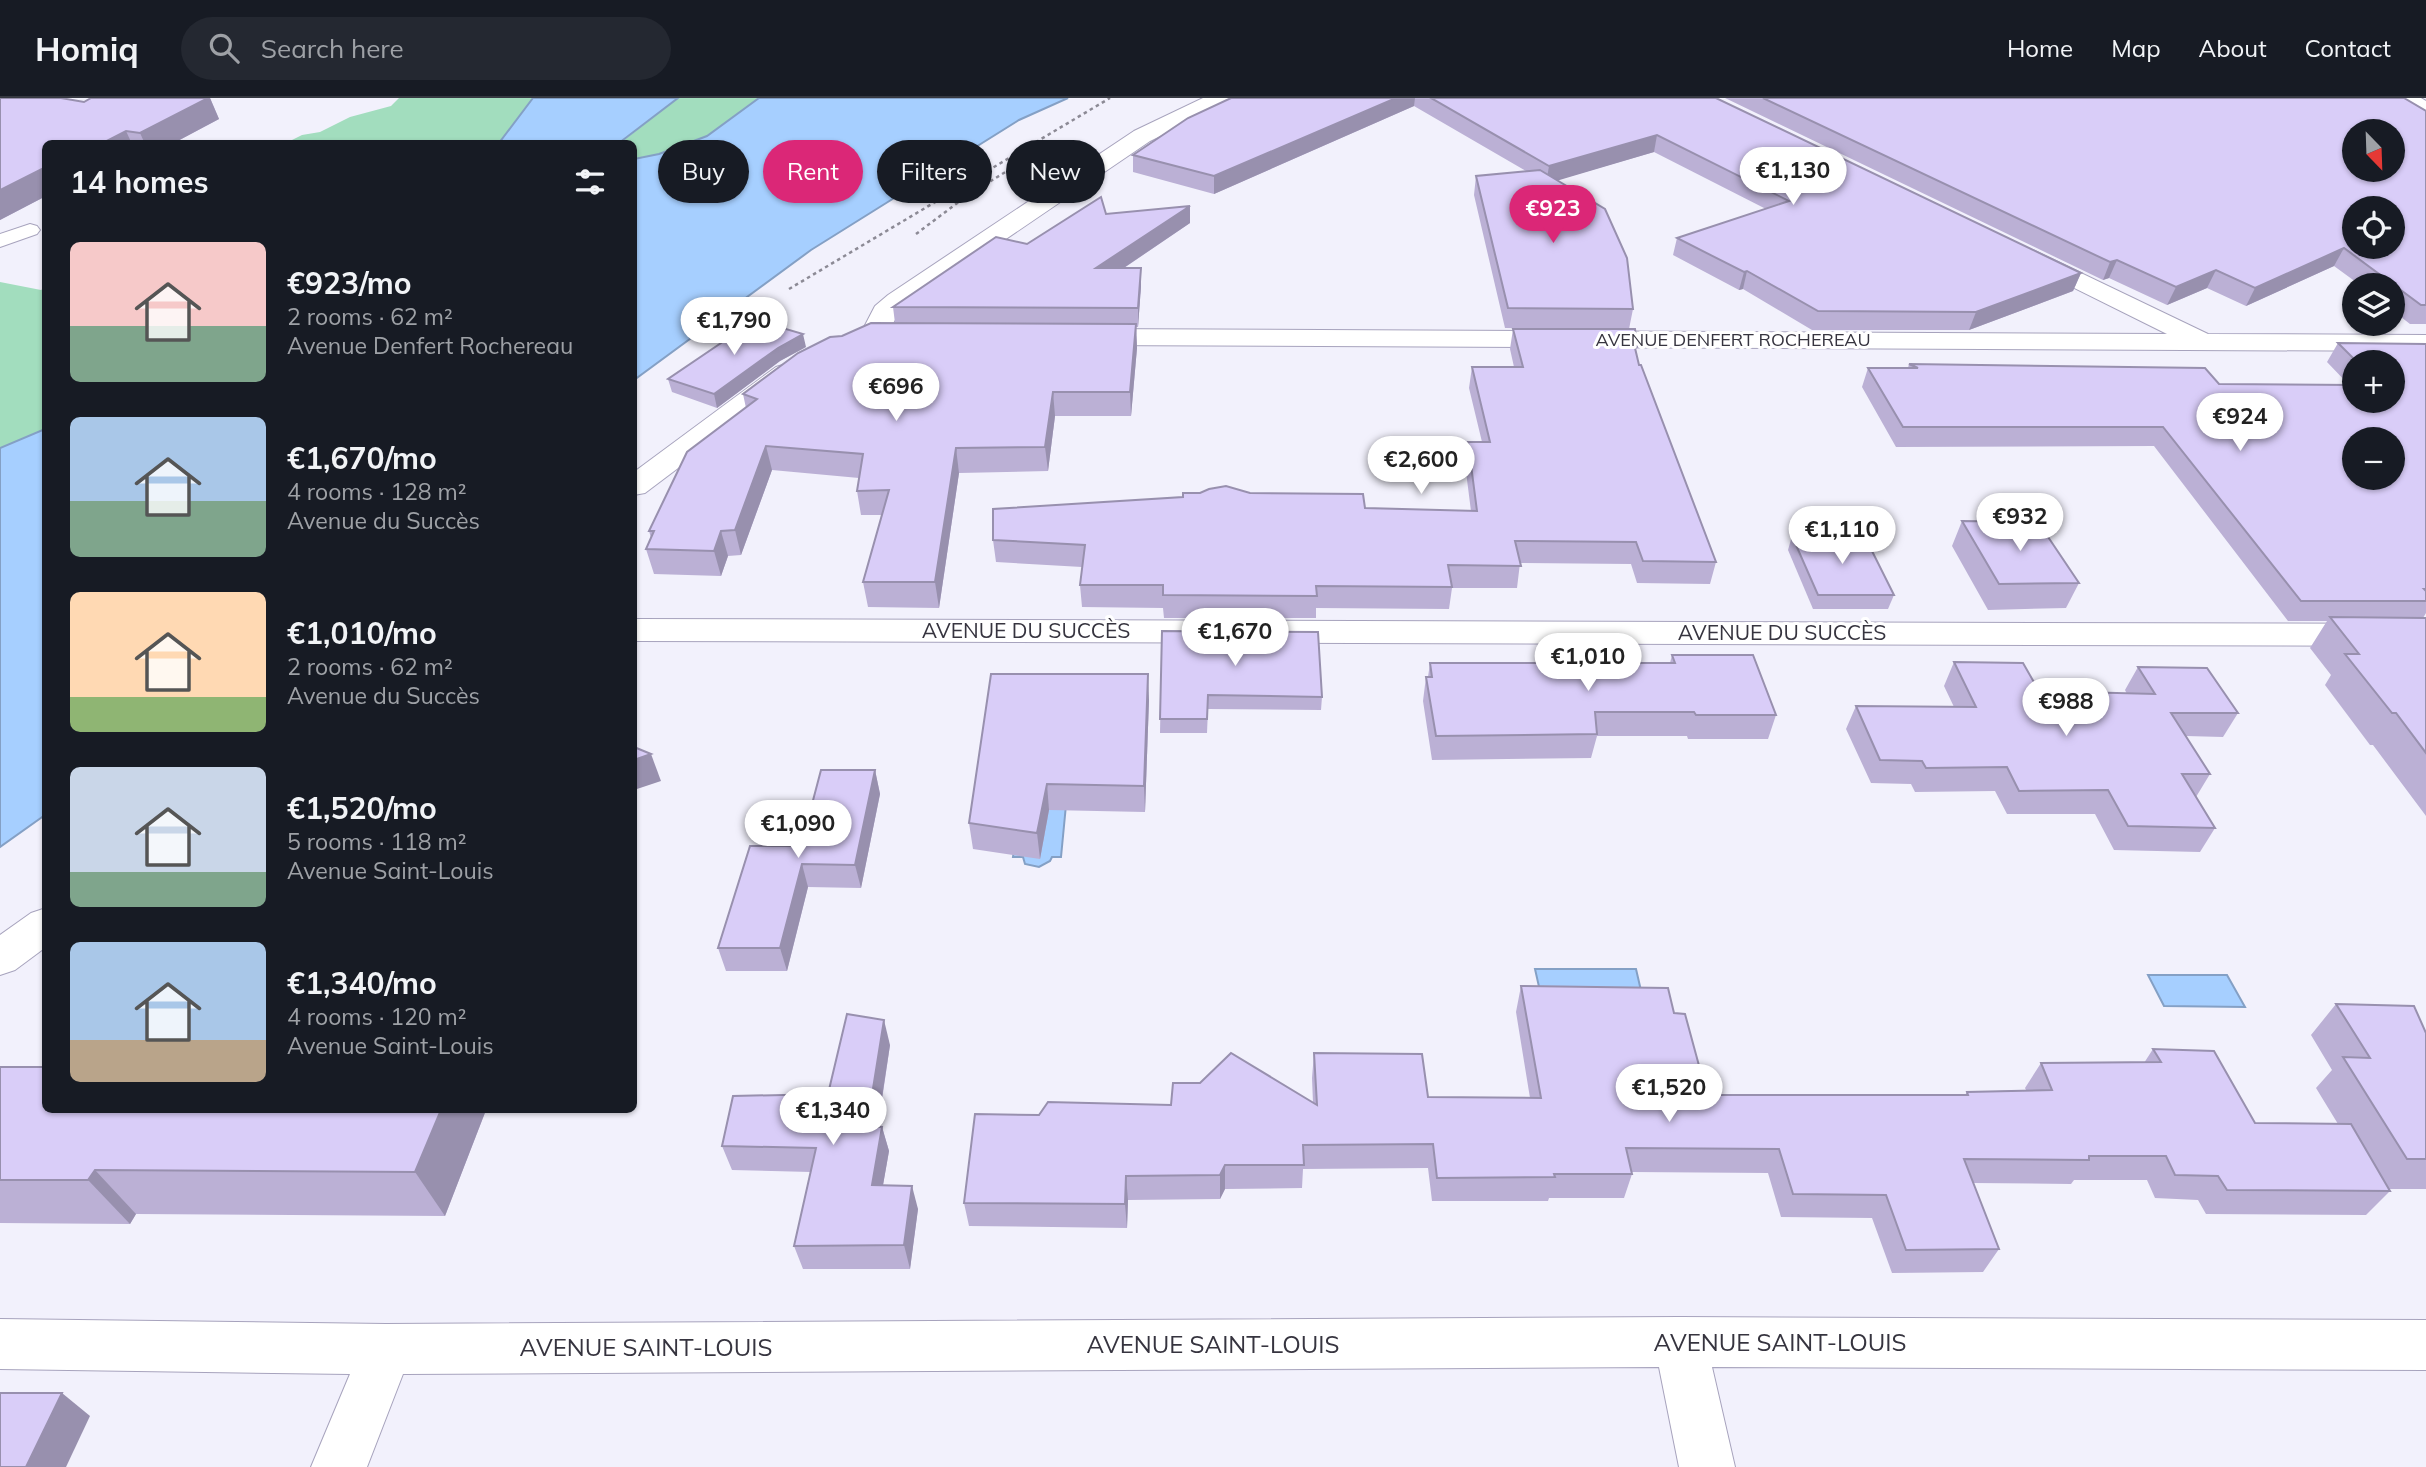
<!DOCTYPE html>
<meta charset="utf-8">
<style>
:root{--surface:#171b24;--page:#242831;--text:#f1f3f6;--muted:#9ea1a6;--line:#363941;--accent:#db2777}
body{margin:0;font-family:Mulish,sans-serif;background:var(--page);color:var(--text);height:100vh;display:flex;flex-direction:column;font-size:26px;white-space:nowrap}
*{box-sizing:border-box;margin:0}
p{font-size:23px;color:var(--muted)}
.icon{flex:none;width:38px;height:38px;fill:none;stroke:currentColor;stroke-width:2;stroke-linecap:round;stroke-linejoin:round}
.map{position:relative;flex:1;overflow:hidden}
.details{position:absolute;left:42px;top:42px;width:595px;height:973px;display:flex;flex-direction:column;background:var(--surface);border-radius:10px;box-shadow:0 2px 5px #0004}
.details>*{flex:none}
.guide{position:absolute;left:658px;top:42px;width:665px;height:63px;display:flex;gap:14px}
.needle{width:46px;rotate:157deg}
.tools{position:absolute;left:2342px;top:21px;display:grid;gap:14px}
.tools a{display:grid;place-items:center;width:63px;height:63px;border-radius:50%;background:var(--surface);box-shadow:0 2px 5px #0004;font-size:35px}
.price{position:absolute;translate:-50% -60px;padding:0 16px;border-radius:24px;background:#fff;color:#222;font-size:23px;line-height:46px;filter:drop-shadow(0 2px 4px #0008)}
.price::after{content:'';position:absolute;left:50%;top:42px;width:21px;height:16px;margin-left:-10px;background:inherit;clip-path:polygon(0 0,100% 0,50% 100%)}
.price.selected{background:var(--accent);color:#fff}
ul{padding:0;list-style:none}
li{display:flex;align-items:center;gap:21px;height:175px;padding:0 28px}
li span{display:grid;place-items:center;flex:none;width:196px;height:140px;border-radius:10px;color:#555}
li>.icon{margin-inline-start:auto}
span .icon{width:84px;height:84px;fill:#fffc;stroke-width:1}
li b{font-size:30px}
h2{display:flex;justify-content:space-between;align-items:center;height:84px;padding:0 28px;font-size:30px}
.tag{padding:0 24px;border-radius:32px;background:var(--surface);box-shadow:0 2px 5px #0004;font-size:24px;line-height:63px}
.tag.selected{background:var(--accent);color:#fff}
header{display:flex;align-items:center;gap:42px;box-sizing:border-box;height:98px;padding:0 35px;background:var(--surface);border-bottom:2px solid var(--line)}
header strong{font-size:33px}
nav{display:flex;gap:38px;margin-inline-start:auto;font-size:24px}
.search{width:490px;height:63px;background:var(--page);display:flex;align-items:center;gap:18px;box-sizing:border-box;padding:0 24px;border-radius:38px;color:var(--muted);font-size:26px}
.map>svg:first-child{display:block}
.green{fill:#a2ddbe}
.water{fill:#a6cfff;stroke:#84a0c5;stroke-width:2}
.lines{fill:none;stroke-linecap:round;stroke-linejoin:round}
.lane-casing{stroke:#a7a3bd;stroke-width:2}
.street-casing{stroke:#a7a3bd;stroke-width:2}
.path{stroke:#8c8a95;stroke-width:2.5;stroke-dasharray:3.5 3.5;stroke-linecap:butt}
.lane{fill:#fff;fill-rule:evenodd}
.street{fill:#fff;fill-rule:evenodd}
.wall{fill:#bbb0d5;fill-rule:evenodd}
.shaded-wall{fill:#9890ae}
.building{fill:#d9cdf8;stroke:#9890ae;stroke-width:2;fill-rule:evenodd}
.labels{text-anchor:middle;stroke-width:6;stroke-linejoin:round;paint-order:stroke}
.far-street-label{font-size:18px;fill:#36343f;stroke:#fff}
.street-label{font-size:21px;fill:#36343f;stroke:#fff}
.near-street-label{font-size:24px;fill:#36343f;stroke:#fff}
</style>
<header>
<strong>Homiq</strong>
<div class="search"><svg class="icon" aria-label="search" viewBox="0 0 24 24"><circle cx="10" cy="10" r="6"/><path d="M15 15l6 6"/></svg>Search here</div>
<nav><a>Home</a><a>Map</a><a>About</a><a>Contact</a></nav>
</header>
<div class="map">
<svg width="2426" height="1369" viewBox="0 0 2426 1369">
<rect width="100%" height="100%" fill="#f2f1fc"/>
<g class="green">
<path d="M399,0H533L499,45L284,46L302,37L320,34L350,19L391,8Z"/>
<path d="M678,0H759L707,38L659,56L634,61V46H619Z"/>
<path d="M0,184L41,192L46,189L45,331L0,350Z"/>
</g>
<g class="water">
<path d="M533,0H678L619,45H499Z"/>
<path d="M759,0H1068L1019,22L811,152L634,282V61L659,56L707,38Z"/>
<path d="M45,331V717L0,749V350Z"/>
<path d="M1023,686H1068L1061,759H1052L1050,763L1039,769L1025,766L1023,759H1013Z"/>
<path d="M1535,871H1636L1642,897L1544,911Z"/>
<path d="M2148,877H2227L2245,909L2164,908Z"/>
</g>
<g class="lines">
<g class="lane-casing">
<path id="lane" d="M30,126L37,128L40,132L37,136L0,149V136Z"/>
</g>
<g class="street-casing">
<g id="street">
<path d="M1203,0H1231L1228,5L1150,43L906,209L897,218L883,244L837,258L827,256L823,250L827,244L862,233L875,208L888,197L1134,33Z"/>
<path d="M2395,0H2421L2426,3V19L2418,17Z"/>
<path d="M2033,152L2208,236L2426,237V253L1084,247L1074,245L1070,239L1074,233L1084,231L2167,236L2024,165L2020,160L2024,155Z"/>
<path d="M786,266L796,269L800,275L796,281L645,395L634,397V374L776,269Z"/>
<path d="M634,521L2426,526V548L634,543Z"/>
<path d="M46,810V849L15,872L0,877V837L31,815Z"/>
<path d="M1680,1219L2426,1222V1272L1712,1269L1735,1369H1679L1659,1269L403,1276L367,1369H311L350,1276L0,1271V1221L386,1226Z"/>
</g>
</g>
<g class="path">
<path d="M916,136L968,97L1051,46"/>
<path d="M789,191L1110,0"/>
</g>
<use href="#lane" class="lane"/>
<use href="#street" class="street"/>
</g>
<g class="wall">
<path d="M0,0L84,4L91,0H210L219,21L172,46H46V98L0,122Z"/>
<path d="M1231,0H1716L2081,175L2073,193L1969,232H1812L1743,191L1739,192L1673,157L1677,140L1766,111L1654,54L1557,82L1633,211L1629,231L1505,230L1474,97L1476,78L1526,73L1414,8L1214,96L1133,74V57Z"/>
<path d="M1725,0H2404L2426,13V226H2410L2392,212V187H2360L2334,168L2246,208L2207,190L2167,207L2109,180L2103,182Z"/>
<path d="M1190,108V125L1124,170L1141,188L1138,229H1136L1137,250L1131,318H1055L1048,373L959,375L939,510L868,509L863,484L882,417H861L857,393L859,380L772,372L741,457L728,458L721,478L654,476L646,451L651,440L649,433L746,310L743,296L842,238L895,225L893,209L1027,146L1106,116Z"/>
<path d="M1513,231L1636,255L1639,267L1716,464L1710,486L1637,485L1631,466L1520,465L1517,490H1452L1449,511L1316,510V520H1164L1163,510L1082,509L1080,487L1082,469L996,464L993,442L1250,395L1365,410L1471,413L1465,366L1468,344H1482L1469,290L1472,269H1514L1510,251Z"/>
<path d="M2338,245L2426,246V515L2423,520H2426V718L2373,647H2370L2325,587L2331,577L2310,550L2327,523H2288L2154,348L1896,349L1862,289L1868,270H1908L1909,266L2219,286L2349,287L2327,264ZM2354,264H2392V303H2354Z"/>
<path d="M806,249L780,263L717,310L672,294L668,281Z"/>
<path d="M1962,423L2079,485L2066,510L1988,512L1952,448Z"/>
<path d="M1792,438L1894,497L1888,511H1813L1788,452Z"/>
<path d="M1162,533L1322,599L1321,612L1208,611L1207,635H1160Z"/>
<path d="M1672,557L1776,617L1768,641H1688L1687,638H1597L1591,660L1432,662L1423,603L1426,579H1428L1430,565H1670Z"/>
<path d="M1954,564L2039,593L2127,596L2125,592L2138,569L2238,615L2223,639L2186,638L2210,676L2196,699L2215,730L2200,754L2114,752L2095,716H2007L1995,693L1915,694L1911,686L1871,685L1846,631L1856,608L1954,609L1944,588Z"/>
<path d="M1149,602L1145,714L1049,712L1040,761L973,751L969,725Z"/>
<path d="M875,672L880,696L861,790L808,789L787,873H726L718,850L801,748Z"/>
<path d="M1521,888L1674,915L1707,997H1965L1967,994L2026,992L2025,990L2041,965H2144L2153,951L2255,1025L2338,1026L2316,990L2332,972L2311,937L2336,906L2426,935V1091H2389L2390,1093L2366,1117L2206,1116L2198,1102L2155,1100L2147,1082H2074L2071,1086L1973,1085L1999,1151L1983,1174L1892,1175L1872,1120L1781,1119L1768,1075L1632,1074V1076L1624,1100H1549L1548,1103H1432L1428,1070L1303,1071L1302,1090L1225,1091L1220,1101L1128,1102L1127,1130L969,1128L964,1105L1039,1017L1171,1007L1313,1005L1312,980L1314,955L1428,999L1530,1000L1516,914Z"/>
<path d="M890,947L878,1029H882L889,1053L883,1087L918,1111L910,1171H803L794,1148L811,1074L732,1072L722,1048L828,996Z"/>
<path d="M0,969L486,1012L445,1118L136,1116L130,1126L0,1125Z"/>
</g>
<g class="shaded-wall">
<path d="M208,0H210L219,21L172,46H145L140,35Z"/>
<path d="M1396,0H1415L1414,8L1214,96V78Z"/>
<path d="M126,33L132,46H101Z"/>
<path d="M1657,37L1654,54L1546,86L1549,68Z"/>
<path d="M46,69V98L0,122V92Z"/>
<path d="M1190,108V125L1097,188L1096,170Z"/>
<path d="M2344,150L2334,168L2246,208L2255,190Z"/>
<path d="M2117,162L2109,180L2103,182L2110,164Z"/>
<path d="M1141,170V188L1138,229V210Z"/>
<path d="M2216,172L2207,190L2167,207L2176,189Z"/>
<path d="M1747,173L1743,191L1739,192L1744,174Z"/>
<path d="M2081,175L2073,193L1969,232L1976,214Z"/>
<path d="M1136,226L1137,250L1131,318L1130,294Z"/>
<path d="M803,236L806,249L780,263L717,310L714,296L778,250Z"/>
<path d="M1053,294L1055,318L1048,373L1045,349Z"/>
<path d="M766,348L772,372L741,457L735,432Z"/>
<path d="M956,350L959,375L939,510L935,484Z"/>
<path d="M721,433L728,458L721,478L714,453Z"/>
<path d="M1148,576L1149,602L1145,714L1144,688Z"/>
<path d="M651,656L661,683L634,692V662Z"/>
<path d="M875,672L880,696L861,790L855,767Z"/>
<path d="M1047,686L1049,712L1040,761L1037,735Z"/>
<path d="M802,766L808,789L787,873L780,850Z"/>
<path d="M884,922L890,947L874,1052L867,1028Z"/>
<path d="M441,1012H486L445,1118L415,1074Z"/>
<path d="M882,1029L889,1053L879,1110L872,1087Z"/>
<path d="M1225,1067V1091L1220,1101V1077Z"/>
<path d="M95,1072L136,1116L130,1126L88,1082Z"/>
<path d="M1126,1078L1128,1102L1127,1130L1125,1106Z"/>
<path d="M912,1088L918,1111L910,1171L904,1147Z"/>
<path d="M62,1295L90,1318L66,1369H26Z"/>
</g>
<g class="building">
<path d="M0,0H61L84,4L91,0H208L140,35L126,33L101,46H46V69L0,92Z"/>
<path d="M1231,0H1396L1214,78L1133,57L1188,20Z"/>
<path d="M1431,0H1716L2081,175L1976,214L1818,213L1747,173L1744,174L1677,140L1789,103L1657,37L1549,68Z"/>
<path d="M1763,0H2404L2426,13V207H2421L2344,150L2255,190L2216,172L2176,189L2117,162L2110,164ZM2354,33H2392V72H2354ZM2354,110H2392V149H2354Z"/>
<path d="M1540,72L1605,111L1627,160L1633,211L1508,210L1476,78Z"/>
<path d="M1101,99L1106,116L1190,108L1096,170H1141L1138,210L893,209L996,139L1027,146Z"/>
<path d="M755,222L803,236L778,250L714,296L668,281Z"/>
<path d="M871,225L1136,226L1130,294H1053L1045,349L956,350L935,484H863L889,392L857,393L863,356L766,348L735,432L721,433L714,453L646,451L654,433H649L687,354L757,301L743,296L798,255L830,239L842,238Z"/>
<path d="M1513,231H1635L1637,249L1635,250L1639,267H1641L1716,464L1643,463L1636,444L1515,443L1521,468L1448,467L1452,489L1316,488L1317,498L1163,497V487H1080L1085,447L993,442V411L1183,399V395H1200L1209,391L1226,388L1250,395L1363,396L1365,410L1477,413L1468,344H1490L1472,269H1523Z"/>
<path d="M2338,245L2426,246V491H2424L2426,493V503H2301L2163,329H1903L1868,270H1918L1909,266L2205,270L2219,286L2354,287V303H2392V264H2357ZM2354,341H2392V380H2354Z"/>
<path d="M1962,423L2038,424L2079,485L1999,486Z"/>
<path d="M1792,438L1865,439L1894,497H1818Z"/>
<path d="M2330,519L2426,520V655L2396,615H2392L2345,556H2359Z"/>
<path d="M1162,533L1318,534L1322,599L1208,597L1207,621H1160Z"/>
<path d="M1672,557H1753L1776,617H1696L1694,614H1595L1597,636L1436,638L1426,579H1432L1430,565H1675Z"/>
<path d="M1954,564L2023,565L2039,593L2155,596L2138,569L2207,570L2238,615H2171L2210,676H2182L2215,730L2128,728L2108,692L2019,693L2007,669L1926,670L1922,663L1880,662L1856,608L1976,609Z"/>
<path d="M991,576H1148L1144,688L1047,686L1037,735L969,725Z"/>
<path d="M634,649L651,656L634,662Z"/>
<path d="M821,672H875L855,767L802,766L780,850H718L750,748H801Z"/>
<path d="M1521,888L1668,890L1674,915L1685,916L1707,997H1968L1967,994L2052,992L2041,965L2161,964L2153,951L2214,953L2255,1025L2351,1026L2390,1093L2227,1092L2218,1078L2175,1077L2166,1058H2089V1062L1964,1061L1999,1151L1906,1152L1886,1097L1793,1096L1779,1051L1626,1050L1632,1076H1554L1555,1079L1437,1080L1433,1046L1303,1047L1304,1067H1225L1220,1077L1126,1078L1125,1106L964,1105L975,1016L1039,1017L1048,1004L1171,1007L1173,985H1200L1231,955L1317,1007L1314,955L1422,956L1428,999L1541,1000Z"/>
<path d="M2336,906L2414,908L2426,935V1061H2407L2343,959L2370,960Z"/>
<path d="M847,916L884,922L867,1028L882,1029L872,1087L912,1088L904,1147L794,1148L816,1050L722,1048L733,998L828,996Z"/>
<path d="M0,969H46V1012H441L415,1074L95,1072L88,1082H0Z"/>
<path d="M0,1295H62L26,1369H0Z"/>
</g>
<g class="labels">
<g class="far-street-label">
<text x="1733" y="248">AVENUE DENFERT ROCHEREAU</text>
</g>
<g class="street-label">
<text x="1026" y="540">AVENUE DU SUCCÈS</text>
<text x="1782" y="542">AVENUE DU SUCCÈS</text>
</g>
<g class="near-street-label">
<text x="1780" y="1253">AVENUE SAINT-LOUIS</text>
<text x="1213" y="1255">AVENUE SAINT-LOUIS</text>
<text x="646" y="1258">AVENUE SAINT-LOUIS</text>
</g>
</g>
</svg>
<div class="tools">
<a><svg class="needle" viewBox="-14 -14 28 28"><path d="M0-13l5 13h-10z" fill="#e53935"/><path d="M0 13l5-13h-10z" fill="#9ea1a6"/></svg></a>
<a><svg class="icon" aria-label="locate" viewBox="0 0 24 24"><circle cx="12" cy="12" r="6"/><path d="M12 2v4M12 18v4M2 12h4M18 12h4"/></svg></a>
<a><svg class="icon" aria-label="layers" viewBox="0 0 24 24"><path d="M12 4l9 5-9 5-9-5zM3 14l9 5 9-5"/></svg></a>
<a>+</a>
<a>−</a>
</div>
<b class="price" style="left:1793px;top:109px">€1,130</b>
<b class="price selected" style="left:1553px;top:147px">€923</b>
<b class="price" style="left:734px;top:259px">€1,790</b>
<b class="price" style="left:896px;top:325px">€696</b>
<b class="price" style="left:2240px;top:355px">€924</b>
<b class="price" style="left:1421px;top:398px">€2,600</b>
<b class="price" style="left:2020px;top:455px">€932</b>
<b class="price" style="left:1842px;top:468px">€1,110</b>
<b class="price" style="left:1235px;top:570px">€1,670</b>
<b class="price" style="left:1588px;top:595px">€1,010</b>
<b class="price" style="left:2066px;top:640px">€988</b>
<b class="price" style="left:798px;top:762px">€1,090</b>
<b class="price" style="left:1669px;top:1026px">€1,520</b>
<b class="price" style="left:833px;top:1049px">€1,340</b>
<div class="guide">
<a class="tag">Buy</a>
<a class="tag selected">Rent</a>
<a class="tag">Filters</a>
<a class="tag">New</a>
</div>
<section class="details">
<h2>14 homes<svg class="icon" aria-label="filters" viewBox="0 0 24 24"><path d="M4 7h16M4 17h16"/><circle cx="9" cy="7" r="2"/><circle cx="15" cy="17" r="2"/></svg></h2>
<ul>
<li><span style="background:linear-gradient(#f6c9c9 60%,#7fa58c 0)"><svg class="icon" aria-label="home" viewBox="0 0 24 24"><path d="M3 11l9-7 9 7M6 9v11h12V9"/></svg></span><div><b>€923/mo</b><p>2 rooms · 62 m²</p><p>Avenue Denfert Rochereau</p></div></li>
<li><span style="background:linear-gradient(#a9c7e8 60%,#7fa58c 0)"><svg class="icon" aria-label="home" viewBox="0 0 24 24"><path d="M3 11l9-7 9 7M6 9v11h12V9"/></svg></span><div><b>€1,670/mo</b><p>4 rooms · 128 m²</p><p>Avenue du Succès</p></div></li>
<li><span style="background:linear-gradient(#ffd9b3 75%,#8fb573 0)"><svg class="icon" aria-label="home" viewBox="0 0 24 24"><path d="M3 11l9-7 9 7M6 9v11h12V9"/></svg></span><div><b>€1,010/mo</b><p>2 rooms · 62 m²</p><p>Avenue du Succès</p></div></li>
<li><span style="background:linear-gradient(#c9d6e8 75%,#7fa58c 0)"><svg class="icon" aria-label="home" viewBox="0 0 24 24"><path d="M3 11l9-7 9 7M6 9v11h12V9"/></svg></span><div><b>€1,520/mo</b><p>5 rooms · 118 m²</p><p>Avenue Saint-Louis</p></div></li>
<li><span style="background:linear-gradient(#a9c7e8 70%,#b9a48a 0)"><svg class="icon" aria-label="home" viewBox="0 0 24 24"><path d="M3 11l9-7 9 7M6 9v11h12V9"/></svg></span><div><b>€1,340/mo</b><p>4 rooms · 120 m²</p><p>Avenue Saint-Louis</p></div></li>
</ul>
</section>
</div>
